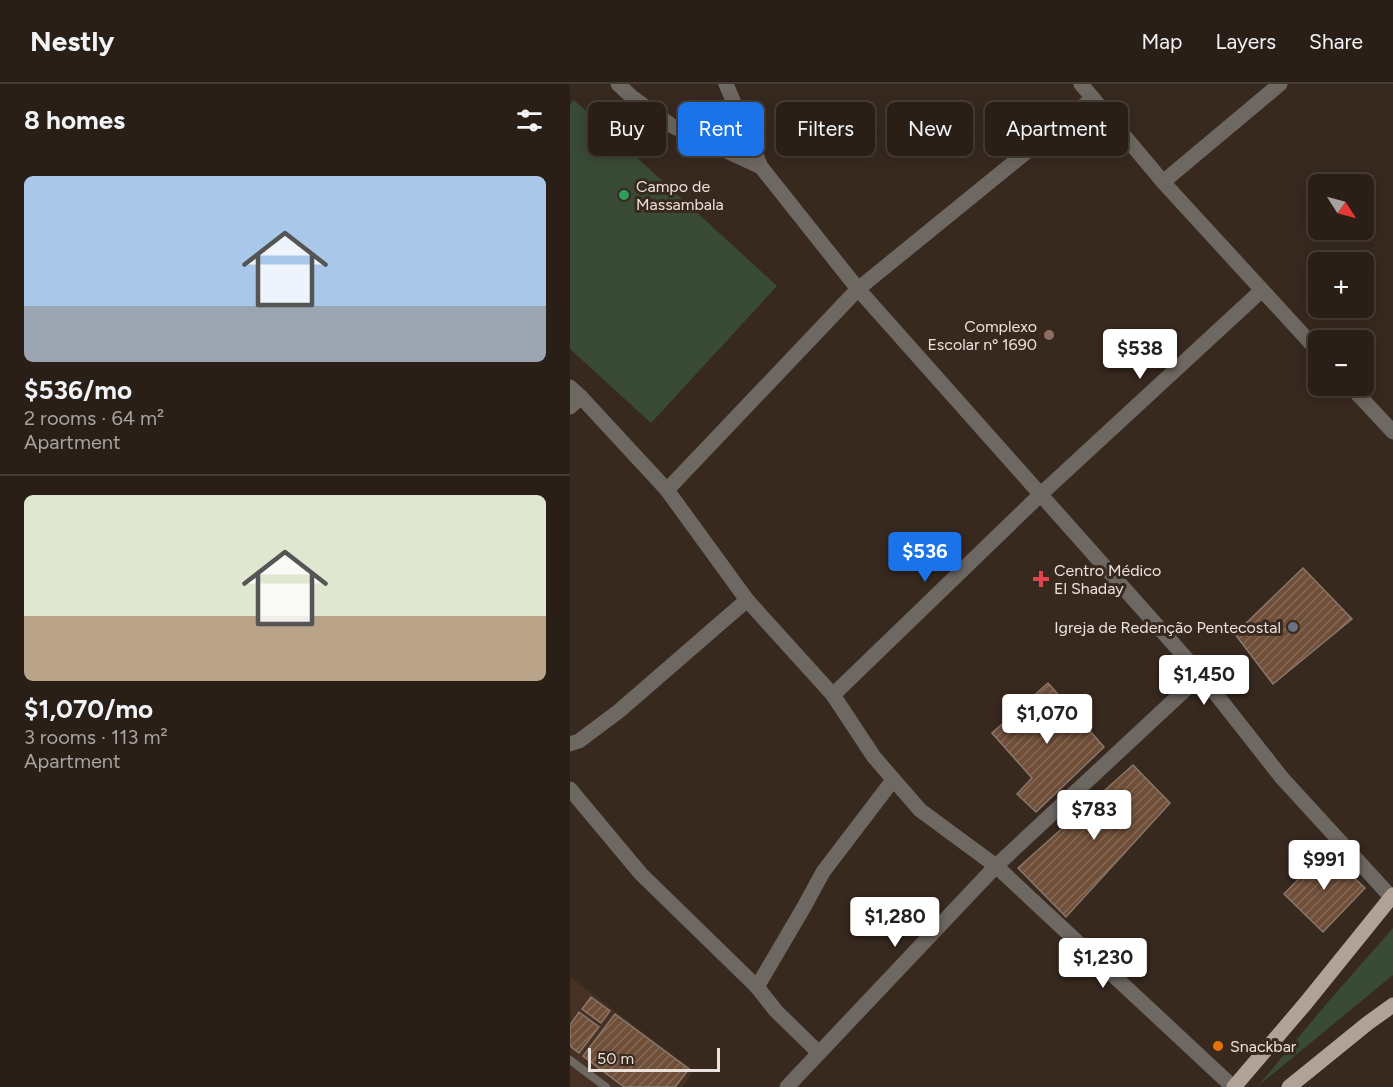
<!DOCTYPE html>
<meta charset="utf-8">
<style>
:root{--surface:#2a1f17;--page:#362c24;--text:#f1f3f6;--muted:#a5a2a1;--line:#463d36;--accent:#1a73e8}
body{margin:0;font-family:Figtree,sans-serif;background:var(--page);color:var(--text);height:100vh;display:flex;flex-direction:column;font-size:22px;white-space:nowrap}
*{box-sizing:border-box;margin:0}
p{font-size:20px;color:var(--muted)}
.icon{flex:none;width:33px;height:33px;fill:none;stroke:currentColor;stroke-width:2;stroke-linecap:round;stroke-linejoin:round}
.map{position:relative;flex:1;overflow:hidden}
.sheet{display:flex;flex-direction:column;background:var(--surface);width:570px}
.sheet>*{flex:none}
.banner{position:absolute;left:18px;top:18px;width:570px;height:54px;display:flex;gap:12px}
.needle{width:39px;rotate:126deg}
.tools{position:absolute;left:738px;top:90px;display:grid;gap:12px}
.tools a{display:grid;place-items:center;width:66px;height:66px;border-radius:9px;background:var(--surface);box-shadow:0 3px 15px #0003,0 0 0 2px var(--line);font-size:30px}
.scale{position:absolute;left:18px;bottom:15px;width:132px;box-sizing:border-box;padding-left:6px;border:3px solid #ece2dc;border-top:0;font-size:16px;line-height:21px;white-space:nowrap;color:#ece2dc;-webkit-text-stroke:4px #38291f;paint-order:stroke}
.price{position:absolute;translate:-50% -51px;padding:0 14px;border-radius:6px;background:#fff;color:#222;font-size:20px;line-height:39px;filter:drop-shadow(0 2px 3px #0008)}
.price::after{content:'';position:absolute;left:50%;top:36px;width:18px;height:14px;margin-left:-9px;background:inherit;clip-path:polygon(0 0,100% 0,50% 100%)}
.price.selected{background:var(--accent);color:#fff}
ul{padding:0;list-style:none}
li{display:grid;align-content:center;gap:12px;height:318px;padding:0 24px}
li+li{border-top:2px solid var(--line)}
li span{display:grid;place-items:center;height:186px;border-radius:9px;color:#555}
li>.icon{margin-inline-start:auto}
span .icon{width:108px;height:108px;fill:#fffc;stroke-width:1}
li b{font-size:26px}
h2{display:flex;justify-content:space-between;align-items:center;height:72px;padding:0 24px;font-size:26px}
.tag{padding:0 21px;border-radius:9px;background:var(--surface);box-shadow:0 3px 15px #0003,0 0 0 2px var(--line);font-size:21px;line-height:54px}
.tag.selected{background:var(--accent);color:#fff}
header{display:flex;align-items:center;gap:36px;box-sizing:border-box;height:84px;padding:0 30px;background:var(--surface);border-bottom:2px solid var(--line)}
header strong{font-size:28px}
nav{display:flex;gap:33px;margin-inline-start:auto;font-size:21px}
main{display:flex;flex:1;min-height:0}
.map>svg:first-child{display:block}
.built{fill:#463124}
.garden{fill:#394b36}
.building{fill:url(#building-hatch);stroke:#89776c;stroke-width:1.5}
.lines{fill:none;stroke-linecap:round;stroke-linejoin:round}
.service{stroke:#6e6862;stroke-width:8}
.minor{stroke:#6e6862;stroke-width:15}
.primary{stroke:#b0a296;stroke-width:15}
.leisure-dot{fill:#2e9e5b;stroke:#38291f;stroke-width:2}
.education-dot{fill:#8d6e63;stroke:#38291f;stroke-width:2}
.health-dot{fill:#e0444e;stroke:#38291f;stroke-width:2}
.worship-dot{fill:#6b7280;stroke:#38291f;stroke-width:2}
.food-dot{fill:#e8710a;stroke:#38291f;stroke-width:2}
.labels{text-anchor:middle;stroke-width:6;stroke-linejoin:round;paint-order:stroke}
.poi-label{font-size:16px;fill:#ece2dc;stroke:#38291f;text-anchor:start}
</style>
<header>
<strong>Nestly</strong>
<nav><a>Map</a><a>Layers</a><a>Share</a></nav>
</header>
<main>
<section class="sheet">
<h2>8 homes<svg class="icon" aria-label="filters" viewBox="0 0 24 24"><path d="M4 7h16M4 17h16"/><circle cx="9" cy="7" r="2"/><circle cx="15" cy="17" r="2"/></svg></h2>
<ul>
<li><span style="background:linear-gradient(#a9c7e8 70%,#9aa5b1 0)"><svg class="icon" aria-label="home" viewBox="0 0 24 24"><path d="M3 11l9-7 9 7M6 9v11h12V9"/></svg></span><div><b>$536/mo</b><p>2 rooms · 64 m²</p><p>Apartment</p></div></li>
<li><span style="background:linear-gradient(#dfe7d0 65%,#b9a48a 0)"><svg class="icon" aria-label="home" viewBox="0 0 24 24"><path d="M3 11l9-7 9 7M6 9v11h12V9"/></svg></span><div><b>$1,070/mo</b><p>3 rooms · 113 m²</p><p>Apartment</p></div></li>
</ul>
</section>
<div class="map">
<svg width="823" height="1003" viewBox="0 0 823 1003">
<defs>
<pattern id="building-hatch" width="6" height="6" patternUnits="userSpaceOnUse" patternTransform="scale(1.5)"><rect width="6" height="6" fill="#704f39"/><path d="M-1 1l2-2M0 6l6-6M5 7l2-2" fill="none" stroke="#856855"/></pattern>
</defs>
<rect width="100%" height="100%" fill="#38291f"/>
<path class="built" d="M0,893L124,987L112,1003H0Z"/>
<g class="garden">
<path d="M4,16L207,202L81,339L0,265V20Z"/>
<path d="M823,844V891L688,1002L758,918Z"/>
</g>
<g class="building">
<path d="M733,484L782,535L703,600L665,550Z"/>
<path d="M478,599L534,663L466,728L447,710L462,694L422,649Z"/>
<path d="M563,681L600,719L496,833L448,784Z"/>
<path d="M756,767L795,804L753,848L714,810Z"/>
<path d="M21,913L40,927L31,939L12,925Z"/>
<path d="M9,928L29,943L9,969L0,962V941Z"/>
<path d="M45,930L119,985L105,1003H54L13,972Z"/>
</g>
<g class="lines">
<path class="service" d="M0,976L36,1003"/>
<g class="minor">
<path d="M48,0L62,13L104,43L191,83"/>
<path d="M156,0L191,83L288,205L631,591L712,694L821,813"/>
<path d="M511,0L593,98L748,267"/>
<path d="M593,98L710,0"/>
<path d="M780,302L823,348"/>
<path d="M0,303L11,313L97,406L177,516L263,611L304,673L350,726L426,782L663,1003"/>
<path d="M0,323L11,313"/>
<path d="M97,406L288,205L523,14"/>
<path d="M263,611L471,410L692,206"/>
<path d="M0,660L9,657L49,627L177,516"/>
<path d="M0,705L71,790L187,903L206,927L249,969"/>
<path d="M187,903L234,823L253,788L323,696"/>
<path d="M217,1003L426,782L631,591"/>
</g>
<g class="primary">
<path d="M664,1003L735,920L823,811"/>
<path d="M719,1003L798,939L823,921"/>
</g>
</g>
<circle class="leisure-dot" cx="54" cy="111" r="6"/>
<circle class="education-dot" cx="479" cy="251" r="6"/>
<path class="health-dot" d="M468 486h6v6h6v6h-6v6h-6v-6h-6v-6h6z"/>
<circle class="worship-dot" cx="723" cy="543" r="6"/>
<circle class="food-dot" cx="648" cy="962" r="6"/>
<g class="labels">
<g class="poi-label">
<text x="66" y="108">Campo de<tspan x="66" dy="18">Massambala</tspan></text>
<text x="467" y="248" text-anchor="end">Complexo<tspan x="467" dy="18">Escolar nº 1690</tspan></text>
<text x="484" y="492">Centro Médico<tspan x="484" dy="18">El Shaday</tspan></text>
<text x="711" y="549" text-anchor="end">Igreja de Redenção Pentecostal</text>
<text x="660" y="968">Snackbar</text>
</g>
</g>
</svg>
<div class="tools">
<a><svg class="needle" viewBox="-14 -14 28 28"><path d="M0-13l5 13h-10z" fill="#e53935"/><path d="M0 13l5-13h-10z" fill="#a5a2a1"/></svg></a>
<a>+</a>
<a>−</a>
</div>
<div class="scale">50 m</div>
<b class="price" style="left:570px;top:296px">$538</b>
<b class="price selected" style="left:355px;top:499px">$536</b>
<b class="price" style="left:634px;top:622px">$1,450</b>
<b class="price" style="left:477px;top:661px">$1,070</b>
<b class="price" style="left:524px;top:757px">$783</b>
<b class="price" style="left:754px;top:807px">$991</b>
<b class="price" style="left:325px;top:864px">$1,280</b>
<b class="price" style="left:533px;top:905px">$1,230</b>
<div class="banner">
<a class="tag">Buy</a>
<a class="tag selected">Rent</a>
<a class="tag">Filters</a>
<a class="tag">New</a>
<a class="tag">Apartment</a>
</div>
</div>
</main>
